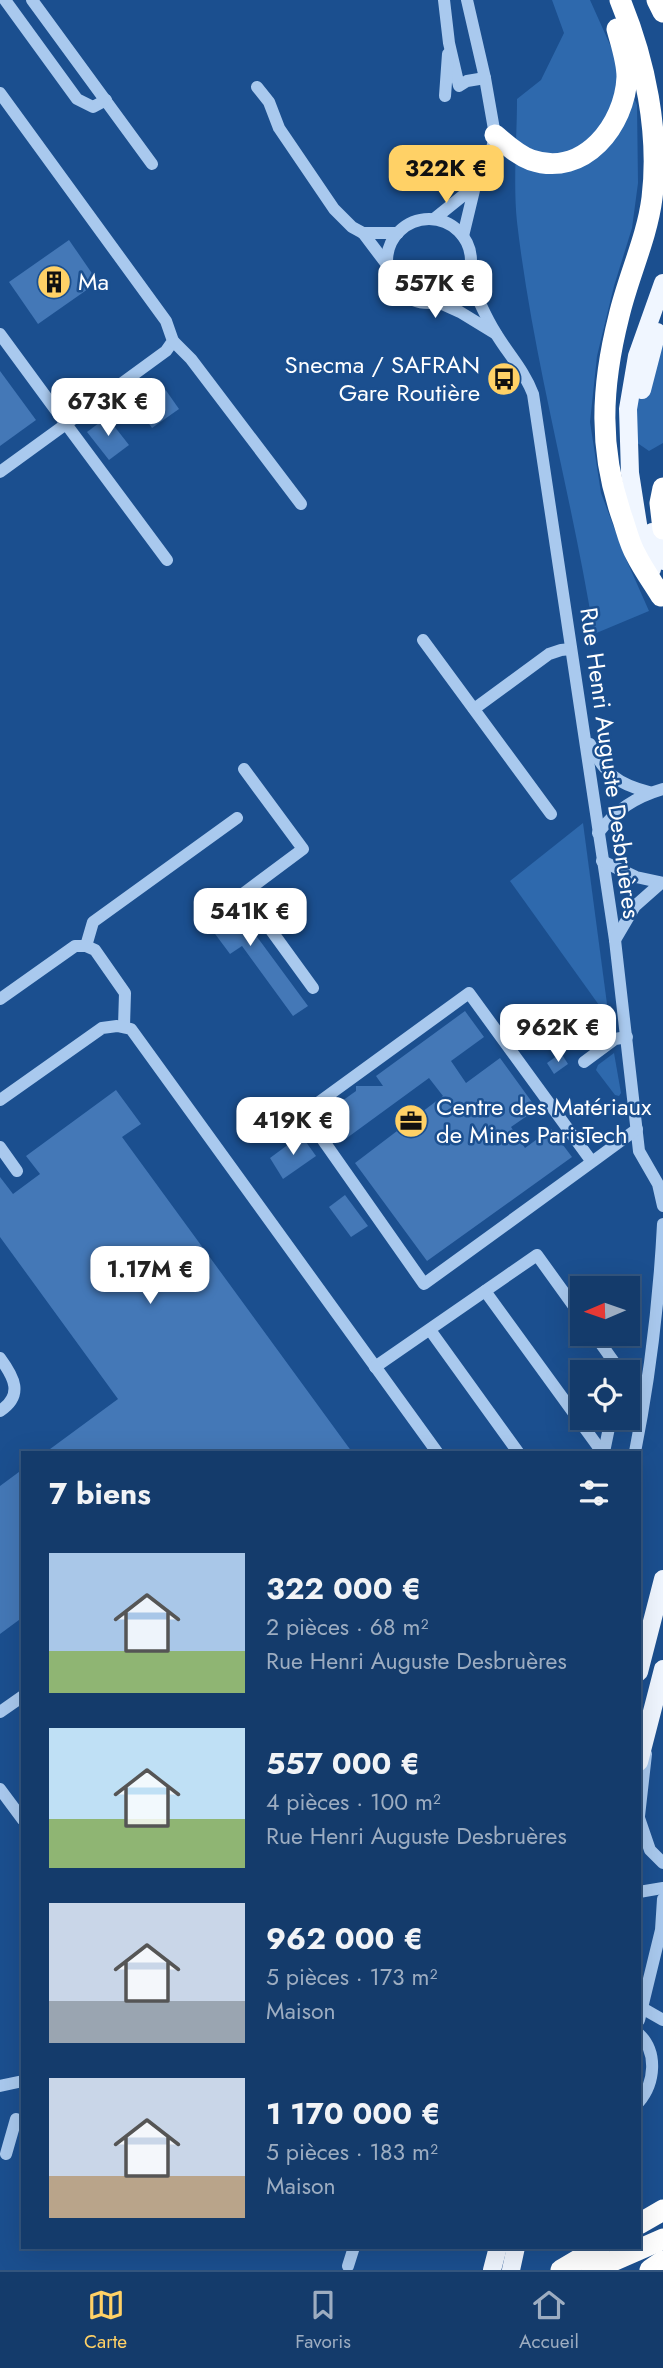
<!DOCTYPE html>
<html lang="fr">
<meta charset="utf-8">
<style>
:root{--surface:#143b6b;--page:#1d4271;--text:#f1f3f6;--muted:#9dadc1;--line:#33557e;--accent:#ffd166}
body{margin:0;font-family:Jost,sans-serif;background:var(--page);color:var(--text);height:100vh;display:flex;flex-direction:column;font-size:26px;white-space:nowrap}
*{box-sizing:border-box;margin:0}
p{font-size:23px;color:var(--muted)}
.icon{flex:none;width:38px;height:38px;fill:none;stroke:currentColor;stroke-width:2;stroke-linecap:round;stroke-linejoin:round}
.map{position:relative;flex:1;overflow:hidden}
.panel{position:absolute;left:21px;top:1451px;width:620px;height:798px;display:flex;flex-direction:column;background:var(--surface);border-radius:0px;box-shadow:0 7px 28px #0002,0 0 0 2px var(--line)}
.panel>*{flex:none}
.needle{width:46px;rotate:268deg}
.tools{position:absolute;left:570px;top:1276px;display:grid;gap:14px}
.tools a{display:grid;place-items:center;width:70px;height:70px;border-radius:0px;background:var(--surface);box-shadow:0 7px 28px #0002,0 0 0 2px var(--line);font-size:35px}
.price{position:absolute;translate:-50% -60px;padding:0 16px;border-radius:14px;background:#fff;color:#222;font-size:23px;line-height:46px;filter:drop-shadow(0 2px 4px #0008)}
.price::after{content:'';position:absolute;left:50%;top:42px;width:21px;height:16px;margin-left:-10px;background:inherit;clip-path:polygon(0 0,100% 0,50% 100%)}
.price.on{background:var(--accent);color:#111}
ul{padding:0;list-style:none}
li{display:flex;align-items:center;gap:21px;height:175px;padding:0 28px}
li span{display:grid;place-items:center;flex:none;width:196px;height:140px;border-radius:0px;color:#555}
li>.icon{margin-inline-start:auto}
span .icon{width:84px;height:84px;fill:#fffc;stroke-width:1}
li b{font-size:30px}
h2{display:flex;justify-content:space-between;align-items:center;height:84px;padding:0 28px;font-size:30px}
.dock{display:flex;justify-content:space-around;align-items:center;height:98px;border-top:2px solid var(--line);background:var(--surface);font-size:19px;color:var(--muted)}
.dock a{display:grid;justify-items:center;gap:4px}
.dock .on{color:var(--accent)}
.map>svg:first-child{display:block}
.green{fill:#2e69ad}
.building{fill:#4478b7}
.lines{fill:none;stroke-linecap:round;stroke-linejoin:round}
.minor{stroke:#a9c9ee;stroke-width:12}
.major{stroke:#f0f6ff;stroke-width:18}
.highway{stroke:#fff;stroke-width:21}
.labels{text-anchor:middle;stroke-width:5;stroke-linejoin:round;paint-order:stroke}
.poi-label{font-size:24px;fill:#fff;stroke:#1b4f8f;text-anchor:start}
.street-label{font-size:24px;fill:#fff;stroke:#1b4f8f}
</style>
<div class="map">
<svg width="663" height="2270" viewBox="0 0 663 2270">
<rect width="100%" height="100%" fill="#1b4f8f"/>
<g class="green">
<path d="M552,0H590L637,105L638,183L632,228L614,286L597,356L590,422L601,493L626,559L649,611L594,634C572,496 533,360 517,222C513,185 517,137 517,99L541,80L564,33Z"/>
<path d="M663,328V443L649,451L636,442L635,406Z"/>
<path d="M583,823L609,1019L510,881Z"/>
<path d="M614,1053L621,1093L619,1096L615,1095L596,1070L598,1065Z"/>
</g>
<g class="building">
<path d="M69,240L98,282L38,324L9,282Z"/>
<path d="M0,371L36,420L0,446Z"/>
<path d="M158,379L179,409L152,428L131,398Z"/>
<path d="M107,417L129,445L109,460L87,432Z"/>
<path d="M224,892L308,1006L293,1016L242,946L230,954L198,911Z"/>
<path d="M465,1011L484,1037L451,1061L466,1083L500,1058L537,1109L511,1127L525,1148L551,1129L572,1157L427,1261L355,1163L443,1096L429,1078L340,1143L321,1116L356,1091V1086H383L376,1076Z"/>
<path d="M561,1053L568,1064L554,1074L547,1063Z"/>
<path d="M116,1090L141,1124L122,1137L352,1452H46L118,1399L0,1237V1177L13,1194L40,1174L26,1156Z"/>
<path d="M301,1135L316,1156L283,1179L270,1158Z"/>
<path d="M345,1195L368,1226L351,1237L329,1207Z"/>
<path d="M23,1469V1617L0,1634V1486Z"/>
</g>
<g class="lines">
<g class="minor">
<path d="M5,0L77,99L93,107L106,100"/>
<path d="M32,0L152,164"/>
<path d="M444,0L449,43L459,86L467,81L485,78"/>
<path d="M257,87L269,102L279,128L334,209L352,227L363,233L388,266"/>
<path d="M0,93L166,321L173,341L166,351L66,424L167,560"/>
<path d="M445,96L448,54"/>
<path d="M434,219L475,186"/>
<circle cx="429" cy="261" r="42"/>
<path d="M363,233H398"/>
<path d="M463,236L475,186L489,162L495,135L485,78L467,0"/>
<path d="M468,275C476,295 484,314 495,332C508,354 524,370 533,394L615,940L639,1151L658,1184L663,1206"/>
<path d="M438,302L460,312L496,334"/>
<path d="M0,334L66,424L0,472"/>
<path d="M173,341L191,359L301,504"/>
<path d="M423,640L551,814"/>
<path d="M474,709L549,654L561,650L571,649"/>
<path d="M590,744C604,773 617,784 649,792"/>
<path d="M244,769L303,849L244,893L313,988"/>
<path d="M598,833C616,810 635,797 663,789"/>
<path d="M602,861L636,877L663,883"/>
<path d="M615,940L635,906L661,883"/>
<path d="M86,946L93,922L237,818"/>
<path d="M0,999L75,946H86L95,950L125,993L124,1026"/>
<path d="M584,1062L615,1039L627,1037"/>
<path d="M0,1100L102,1028L117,1026L131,1029L437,1452"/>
<path d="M0,1147L17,1171"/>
<path d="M592,1162L424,1284L304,1113L469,993L592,1162L637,1129"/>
<path d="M485,1291L602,1452"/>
<path d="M430,1330L518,1452"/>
<path d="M594,1334L621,1372"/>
<path d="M0,1358C14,1377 24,1395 0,1411"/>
<path d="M375,1367L537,1255L583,1319"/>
<path d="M604,1452L611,1418"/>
<path d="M635,1452C650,1377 659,1301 663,1224"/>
<path d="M0,1712L23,1696"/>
<path d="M0,1789L23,1820"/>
<path d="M639,1816L646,1754"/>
<path d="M639,1818L650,1850L663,1863"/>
<path d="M639,1892L663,1888"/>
<path d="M642,2008L663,2020"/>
<path d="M639,2020L661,1930L663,1899"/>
<path d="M639,2034C658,2052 655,2083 639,2102"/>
<path d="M0,2086L23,2081"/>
<path d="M6,2154L16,2119L23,2122"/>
<path d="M348,2266L354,2247"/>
</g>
<g class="major">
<path d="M642,390L657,332"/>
<path d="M652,532L656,548L663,561"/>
<path d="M652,569L640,537L630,473L628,409L637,356L663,283"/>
<path d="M639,1672L663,1579"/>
<path d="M639,1762L663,1669"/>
<path d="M492,2270L498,2247"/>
<path d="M511,2270L516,2247"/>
</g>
<g class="highway">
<path d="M620,0C645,60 660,133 652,198C647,238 628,277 619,316C601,387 598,450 623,520C627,532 630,545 636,555C643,569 653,583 661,596"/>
<path d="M657,0L663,12"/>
<path d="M495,135C506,144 517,155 531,160C584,178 625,125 627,77C627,61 621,44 617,29"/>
<path d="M663,488L660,503L663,529"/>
<path d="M639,2224L663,2210"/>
<path d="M561,2270L600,2247"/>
<path d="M592,2270L663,2239"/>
<path d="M650,2270L663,2261"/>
</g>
</g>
<defs>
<g id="building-disc" transform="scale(1.75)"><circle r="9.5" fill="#ffd166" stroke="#1b4f8f"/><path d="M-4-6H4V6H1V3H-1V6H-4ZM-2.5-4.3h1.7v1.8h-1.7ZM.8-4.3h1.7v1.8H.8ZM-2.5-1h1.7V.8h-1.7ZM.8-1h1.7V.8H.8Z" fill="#111"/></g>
<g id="bus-disc" transform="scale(1.75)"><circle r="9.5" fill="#ffd166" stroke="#1b4f8f"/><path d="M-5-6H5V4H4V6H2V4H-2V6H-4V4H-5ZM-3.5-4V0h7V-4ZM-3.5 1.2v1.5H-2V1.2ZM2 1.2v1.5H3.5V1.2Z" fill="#111"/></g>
<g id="office-disc" transform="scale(1.75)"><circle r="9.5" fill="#ffd166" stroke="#1b4f8f"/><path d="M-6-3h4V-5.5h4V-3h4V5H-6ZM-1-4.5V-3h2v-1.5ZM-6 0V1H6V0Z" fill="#111"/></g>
</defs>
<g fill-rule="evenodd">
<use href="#building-disc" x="54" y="282"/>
<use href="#bus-disc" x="504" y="379"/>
<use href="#office-disc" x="411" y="1121"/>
</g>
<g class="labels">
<g class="poi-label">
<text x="78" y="290">Ma</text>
<text x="480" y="373" text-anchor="end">Snecma / SAFRAN<tspan x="480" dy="28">Gare Routière</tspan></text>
<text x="436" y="1115">Centre des Matériaux<tspan x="436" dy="28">de Mines ParisTech</tspan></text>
</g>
<g class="street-label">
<text transform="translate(610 763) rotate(82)" y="8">Rue Henri Auguste Desbruères</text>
</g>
</g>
</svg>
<div class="tools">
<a><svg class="needle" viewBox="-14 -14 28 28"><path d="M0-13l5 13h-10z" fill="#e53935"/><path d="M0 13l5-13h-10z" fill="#9dadc1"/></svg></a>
<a><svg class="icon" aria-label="locate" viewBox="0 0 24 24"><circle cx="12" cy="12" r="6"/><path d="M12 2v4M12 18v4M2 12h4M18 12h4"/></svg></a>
</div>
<b class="price on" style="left:446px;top:205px">322K €</b>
<b class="price" style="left:435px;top:320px">557K €</b>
<b class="price" style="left:108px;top:438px">673K €</b>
<b class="price" style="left:250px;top:948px">541K €</b>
<b class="price" style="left:558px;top:1064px">962K €</b>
<b class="price" style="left:293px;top:1157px">419K €</b>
<b class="price" style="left:150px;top:1306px">1.17M €</b>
<section class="panel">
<h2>7 biens<svg class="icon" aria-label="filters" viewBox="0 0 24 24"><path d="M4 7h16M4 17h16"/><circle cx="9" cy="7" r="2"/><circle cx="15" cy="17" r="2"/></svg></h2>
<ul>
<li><span style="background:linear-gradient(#a9c7e8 70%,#8fb573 0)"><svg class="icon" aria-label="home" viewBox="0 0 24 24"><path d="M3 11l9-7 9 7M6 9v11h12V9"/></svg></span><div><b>322 000 €</b><p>2 pièces · 68 m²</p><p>Rue Henri Auguste Desbruères</p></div></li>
<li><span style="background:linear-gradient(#bfe0f5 65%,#8fb573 0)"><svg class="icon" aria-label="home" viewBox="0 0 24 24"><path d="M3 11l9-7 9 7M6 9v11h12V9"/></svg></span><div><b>557 000 €</b><p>4 pièces · 100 m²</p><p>Rue Henri Auguste Desbruères</p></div></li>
<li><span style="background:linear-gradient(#c9d6e8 70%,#9aa5b1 0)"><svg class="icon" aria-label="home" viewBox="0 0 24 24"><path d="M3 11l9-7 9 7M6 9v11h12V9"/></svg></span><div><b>962 000 €</b><p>5 pièces · 173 m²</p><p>Maison</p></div></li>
<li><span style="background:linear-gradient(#c9d6e8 70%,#b9a48a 0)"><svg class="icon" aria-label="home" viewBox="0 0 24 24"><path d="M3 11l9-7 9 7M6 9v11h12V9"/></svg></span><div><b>1 170 000 €</b><p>5 pièces · 183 m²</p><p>Maison</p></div></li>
</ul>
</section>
</div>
<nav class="dock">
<a class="on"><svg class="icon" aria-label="map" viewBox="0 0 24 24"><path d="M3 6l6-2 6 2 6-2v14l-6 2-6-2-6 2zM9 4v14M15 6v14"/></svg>Carte</a>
<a><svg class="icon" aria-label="saved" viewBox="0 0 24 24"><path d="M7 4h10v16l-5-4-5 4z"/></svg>Favoris</a>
<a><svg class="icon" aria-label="home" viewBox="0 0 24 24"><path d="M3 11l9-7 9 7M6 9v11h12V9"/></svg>Accueil</a>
</nav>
